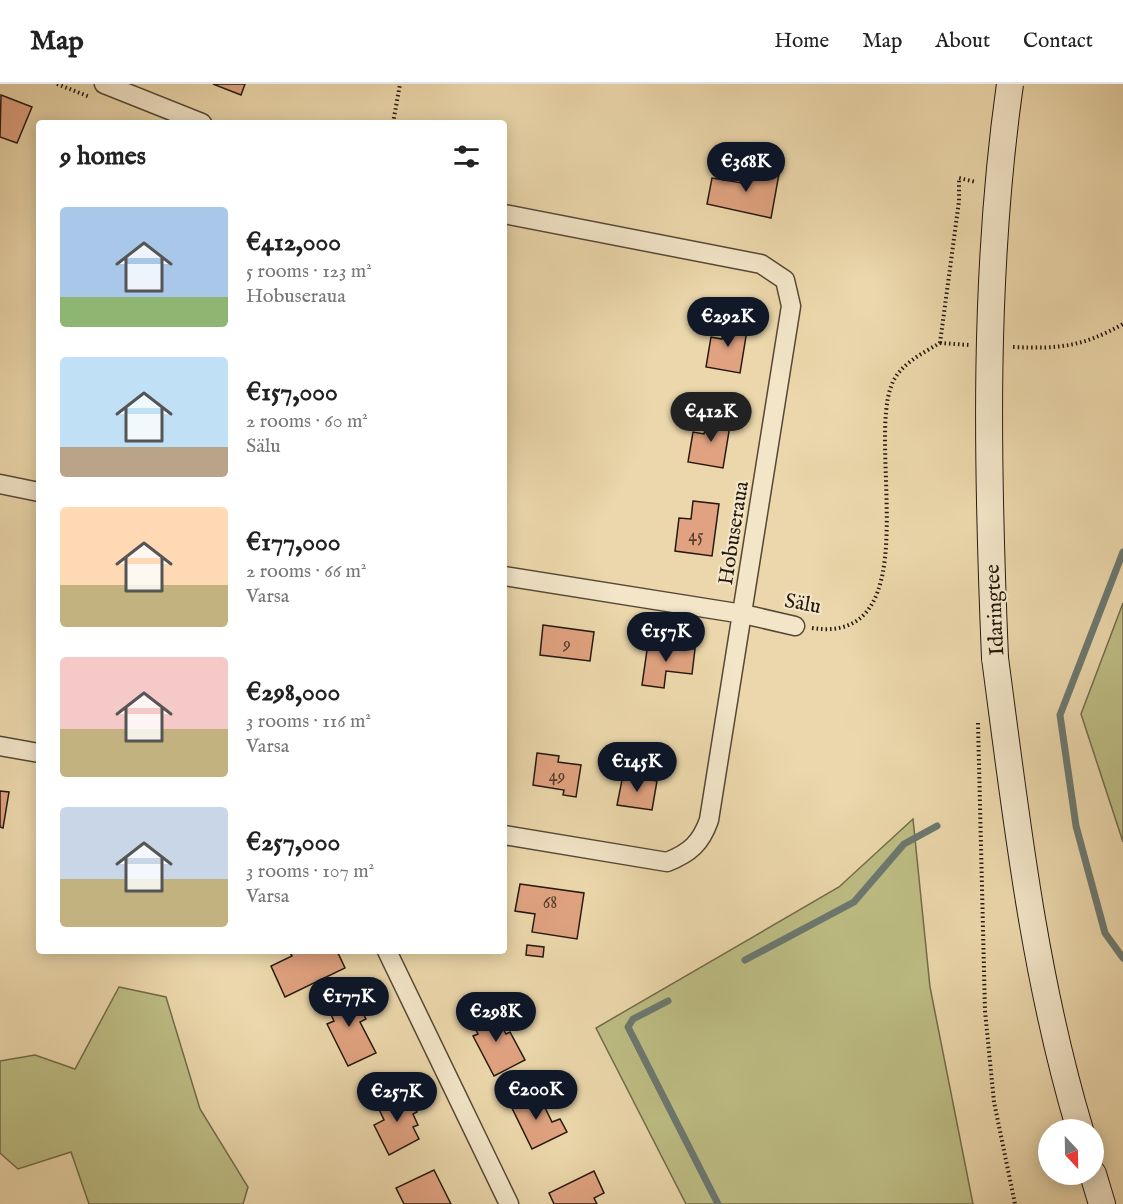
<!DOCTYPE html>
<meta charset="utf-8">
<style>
:root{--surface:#fff;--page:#f6f6f6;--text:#222;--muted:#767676;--line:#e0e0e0;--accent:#111827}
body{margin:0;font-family:"IM FELL English",serif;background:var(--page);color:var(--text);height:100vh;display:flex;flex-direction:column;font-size:22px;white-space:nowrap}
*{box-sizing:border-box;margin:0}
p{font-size:20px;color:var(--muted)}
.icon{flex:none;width:33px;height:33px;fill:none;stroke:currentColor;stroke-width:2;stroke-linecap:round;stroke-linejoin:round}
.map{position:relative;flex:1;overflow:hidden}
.side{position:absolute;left:36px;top:36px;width:471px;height:834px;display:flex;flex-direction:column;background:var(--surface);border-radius:6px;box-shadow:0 3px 15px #0003}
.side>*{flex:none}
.needle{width:39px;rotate:158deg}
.buttons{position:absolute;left:1038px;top:1035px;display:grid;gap:12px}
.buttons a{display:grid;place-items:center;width:66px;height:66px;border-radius:50%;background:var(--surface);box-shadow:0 3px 15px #0003;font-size:30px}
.price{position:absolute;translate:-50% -51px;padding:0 14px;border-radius:21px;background:var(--accent);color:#fff;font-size:20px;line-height:39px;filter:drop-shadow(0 2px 3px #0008)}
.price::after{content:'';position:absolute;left:50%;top:36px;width:18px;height:14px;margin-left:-9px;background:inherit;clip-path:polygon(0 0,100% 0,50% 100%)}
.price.active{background:#222;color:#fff}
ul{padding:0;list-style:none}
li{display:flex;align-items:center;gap:18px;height:150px;padding:0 24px}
li span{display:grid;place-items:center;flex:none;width:168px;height:120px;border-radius:6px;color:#555}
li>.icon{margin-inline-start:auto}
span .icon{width:72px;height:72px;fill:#fffc;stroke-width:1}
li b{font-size:26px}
h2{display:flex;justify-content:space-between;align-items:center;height:72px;padding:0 24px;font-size:26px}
header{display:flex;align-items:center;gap:36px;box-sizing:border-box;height:84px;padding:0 30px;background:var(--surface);border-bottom:2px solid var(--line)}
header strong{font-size:28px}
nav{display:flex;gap:33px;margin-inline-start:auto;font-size:21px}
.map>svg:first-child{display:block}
.green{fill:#bdbd84;stroke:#716b4a;stroke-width:1.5}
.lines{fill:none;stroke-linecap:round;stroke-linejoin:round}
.stream{stroke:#6b7870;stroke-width:7}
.building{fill:#e0a280;stroke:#25190f;stroke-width:1.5}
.street-casing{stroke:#564836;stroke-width:21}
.secondary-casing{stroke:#25190f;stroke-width:28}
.path{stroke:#25190f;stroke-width:4;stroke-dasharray:1.5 3;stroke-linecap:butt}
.street{stroke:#f2e5c8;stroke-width:18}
.secondary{stroke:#f2e5c8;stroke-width:26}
.secondary-bridge-casing{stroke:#25190f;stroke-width:28;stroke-linecap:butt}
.secondary-bridge{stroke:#f2e5c8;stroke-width:26}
.labels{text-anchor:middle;stroke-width:4.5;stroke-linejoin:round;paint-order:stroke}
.number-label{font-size:18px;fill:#543b2b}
.street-label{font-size:21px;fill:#25190f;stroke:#f2e5c8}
</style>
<header>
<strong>Map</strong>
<nav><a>Home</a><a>Map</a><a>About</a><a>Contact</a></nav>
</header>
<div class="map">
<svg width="1123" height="1120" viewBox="0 0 1123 1120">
<rect width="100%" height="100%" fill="#ebd7ab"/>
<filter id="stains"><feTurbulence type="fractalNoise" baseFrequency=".00333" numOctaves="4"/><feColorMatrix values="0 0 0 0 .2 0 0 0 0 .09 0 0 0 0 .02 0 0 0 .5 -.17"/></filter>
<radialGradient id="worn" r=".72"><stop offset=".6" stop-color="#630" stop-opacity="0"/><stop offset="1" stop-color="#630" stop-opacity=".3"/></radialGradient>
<g class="green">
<path d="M1123,519V758L1081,630Z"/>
<path d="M913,735L930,903L973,1120H686L596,944L839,803Z"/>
<path d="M119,903L166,913L200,1025L248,1103L243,1120H89L71,1068L18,1085L0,1069V977L35,971L75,985Z"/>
</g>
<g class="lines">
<g class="stream">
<path d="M1123,468L1060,631L1076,742L1105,849L1123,874"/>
<path d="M745,876L854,818L904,760L937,742"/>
<path d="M668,917L633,935L628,943L718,1120"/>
</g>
</g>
<g class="building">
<path d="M213,0H245L241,11Z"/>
<path d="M1,11L32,23L17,59L0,53Z"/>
<path d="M745,84L779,90L771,134L707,120L712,94L742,99Z"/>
<path d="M725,236L748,240L740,289L706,283L711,253L722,255Z"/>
<path d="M708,331L731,335L723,384L688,378L693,348L704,350Z"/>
<path d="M693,417L719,420L712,472L675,467L679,434L691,435Z"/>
<path d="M543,541L594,548L590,577L540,571Z"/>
<path d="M648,559L695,565L692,590L666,587L664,604L642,601Z"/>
<path d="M537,669L559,672L558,678L581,681L576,713L563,711L564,706L533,701Z"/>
<path d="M623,691L657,697L652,726L617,721Z"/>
<path d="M0,707L9,708L3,744L0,743Z"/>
<path d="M520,800L584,809L577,855L532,848L535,830L515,827Z"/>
<path d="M527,861L544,863L543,873L526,871Z"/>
<path d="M289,867H337L345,884L285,913L271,882L292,872Z"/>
<path d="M351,906L366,935L360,938L376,969L348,982L327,940L334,937L325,918Z"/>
<path d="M492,924L506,950L510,948L525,976L494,992L473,952L478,950L470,935Z"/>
<path d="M402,1007L410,1023L413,1022L417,1028L413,1030L418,1041L413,1043L419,1055L389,1071L374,1041L384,1036L376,1019Z"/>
<path d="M537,1007L552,1038L560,1035L567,1048L532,1065L510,1020Z"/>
<path d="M434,1086L451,1120H404L396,1104Z"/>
<path d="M594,1087L604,1109L594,1114L597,1120H554L549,1109Z"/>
</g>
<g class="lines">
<g class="street-casing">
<g id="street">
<path d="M104,0L202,39"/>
<path d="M504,130L761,180L785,196L791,222L709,736C701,759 690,769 667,778L504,751"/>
<path d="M0,400L39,408"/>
<path d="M504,492L743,530L795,542"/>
<path d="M0,662L39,669"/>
<path d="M387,867L509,1120"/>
</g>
</g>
<g class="secondary-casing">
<g id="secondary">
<path d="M995,574C1016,732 1034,893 1080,1046"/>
<path d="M1093,1090L1102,1120"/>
</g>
</g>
<g class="path">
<path d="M57,0L90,13"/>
<path d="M393,39L400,0"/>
<path d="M940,259L969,261"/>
<path d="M940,259L959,117V94L976,98"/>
<path d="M1013,263C1059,265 1082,263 1123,240"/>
<path d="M812,544C930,562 866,362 892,300C900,280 923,269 940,259"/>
<path d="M978,639L985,927L994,1018L1015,1120"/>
</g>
<use href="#street" class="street"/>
<use href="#secondary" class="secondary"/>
<g class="secondary-bridge-casing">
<path id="secondary-bridge" d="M995,574C987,383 983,190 1010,0"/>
</g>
<use href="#secondary-bridge" class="secondary-bridge"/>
</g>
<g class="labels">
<g class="number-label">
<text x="696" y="457">45</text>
<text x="567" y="565">9</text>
<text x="557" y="697">49</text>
<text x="550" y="824">68</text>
</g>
<g class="street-label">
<text transform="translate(733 449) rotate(-81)" y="7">Hobuseraua</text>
<text transform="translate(803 519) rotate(10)" y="7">Sälu</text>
<text transform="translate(994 526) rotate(-93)" y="7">Idaringtee</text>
</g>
</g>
<rect width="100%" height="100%" filter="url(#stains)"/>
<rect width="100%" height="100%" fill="url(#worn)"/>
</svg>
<div class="buttons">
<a><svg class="needle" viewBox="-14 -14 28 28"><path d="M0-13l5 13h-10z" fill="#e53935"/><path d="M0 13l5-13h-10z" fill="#767676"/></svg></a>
</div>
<b class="price" style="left:746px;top:109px">€368K</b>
<b class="price" style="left:728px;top:264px">€292K</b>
<b class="price active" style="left:711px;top:359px">€412K</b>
<b class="price" style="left:666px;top:579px">€157K</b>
<b class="price" style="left:637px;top:709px">€145K</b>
<b class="price" style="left:349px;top:944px">€177K</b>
<b class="price" style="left:496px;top:959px">€298K</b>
<b class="price" style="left:536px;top:1037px">€200K</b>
<b class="price" style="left:397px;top:1039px">€257K</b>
<section class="side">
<h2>9 homes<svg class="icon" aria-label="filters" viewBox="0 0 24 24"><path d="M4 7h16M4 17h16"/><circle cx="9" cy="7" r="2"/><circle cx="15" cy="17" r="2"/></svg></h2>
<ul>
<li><span style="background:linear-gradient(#a9c7e8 75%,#8fb573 0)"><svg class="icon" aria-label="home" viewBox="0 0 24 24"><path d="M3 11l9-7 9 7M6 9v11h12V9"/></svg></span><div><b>€412,000</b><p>5 rooms · 123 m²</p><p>Hobuseraua</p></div></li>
<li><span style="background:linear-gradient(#bfe0f5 75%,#b9a48a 0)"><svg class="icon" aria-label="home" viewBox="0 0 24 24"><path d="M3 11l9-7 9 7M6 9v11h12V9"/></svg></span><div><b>€157,000</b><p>2 rooms · 60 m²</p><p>Sälu</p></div></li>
<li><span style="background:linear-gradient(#ffd9b3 65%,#c2b280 0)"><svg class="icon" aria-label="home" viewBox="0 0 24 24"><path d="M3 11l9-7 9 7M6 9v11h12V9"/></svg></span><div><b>€177,000</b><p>2 rooms · 66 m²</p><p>Varsa</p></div></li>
<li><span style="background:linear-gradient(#f6c9c9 60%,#c2b280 0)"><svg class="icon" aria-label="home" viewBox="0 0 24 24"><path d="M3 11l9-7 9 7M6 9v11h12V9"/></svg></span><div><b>€298,000</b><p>3 rooms · 116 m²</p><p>Varsa</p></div></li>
<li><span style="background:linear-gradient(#c9d6e8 60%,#c2b280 0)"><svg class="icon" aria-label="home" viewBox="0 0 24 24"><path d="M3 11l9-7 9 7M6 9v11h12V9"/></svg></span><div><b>€257,000</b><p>3 rooms · 107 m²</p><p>Varsa</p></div></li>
</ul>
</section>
</div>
